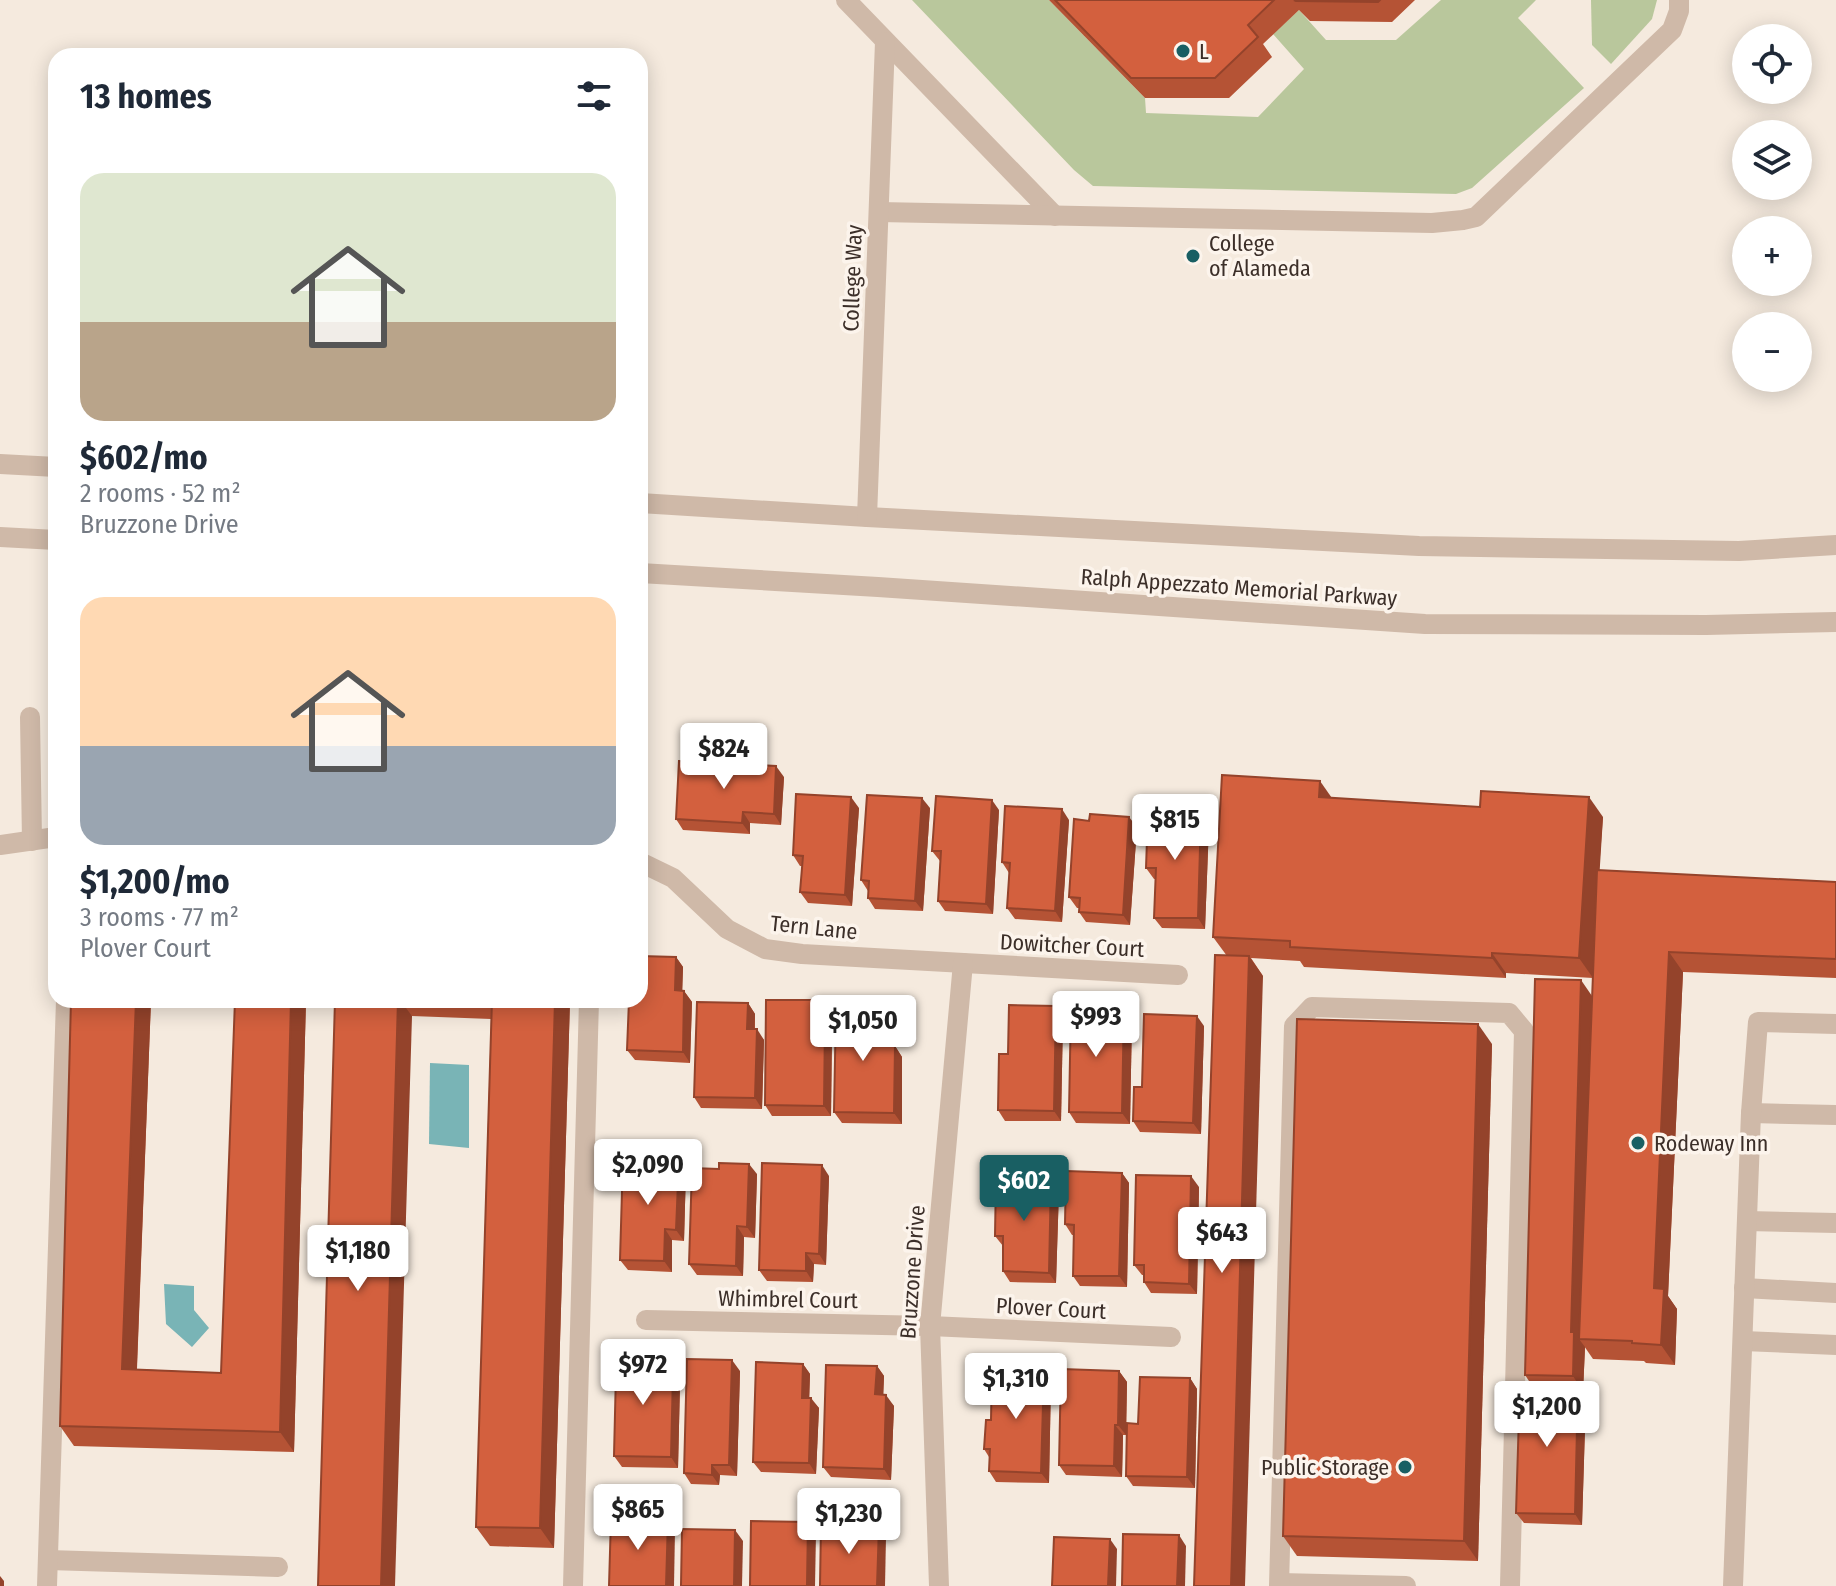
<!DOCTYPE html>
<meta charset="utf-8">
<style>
:root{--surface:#fff;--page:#f6f6f7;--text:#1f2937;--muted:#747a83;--accent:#195f63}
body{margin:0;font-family:"Fira Sans Condensed",sans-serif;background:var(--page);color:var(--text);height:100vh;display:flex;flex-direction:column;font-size:30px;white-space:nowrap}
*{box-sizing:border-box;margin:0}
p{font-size:26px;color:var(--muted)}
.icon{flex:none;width:44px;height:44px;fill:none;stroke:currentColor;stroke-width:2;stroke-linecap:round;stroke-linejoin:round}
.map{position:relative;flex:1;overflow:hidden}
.details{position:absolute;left:48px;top:48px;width:600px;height:960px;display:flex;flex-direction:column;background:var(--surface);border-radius:24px;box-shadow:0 4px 20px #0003}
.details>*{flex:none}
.tools{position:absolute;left:1732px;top:24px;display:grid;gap:16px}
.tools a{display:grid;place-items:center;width:80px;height:80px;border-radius:50%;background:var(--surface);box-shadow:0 4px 20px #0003;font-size:40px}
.price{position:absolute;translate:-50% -68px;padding:0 18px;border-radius:8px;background:#fff;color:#222;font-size:26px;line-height:52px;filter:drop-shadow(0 2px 4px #0008)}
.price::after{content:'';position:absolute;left:50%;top:48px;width:24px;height:18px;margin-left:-12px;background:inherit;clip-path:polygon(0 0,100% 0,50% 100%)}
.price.active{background:var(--accent);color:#fff}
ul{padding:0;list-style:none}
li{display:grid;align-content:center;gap:16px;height:424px;padding:0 32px}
li span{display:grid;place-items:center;height:248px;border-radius:24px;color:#555}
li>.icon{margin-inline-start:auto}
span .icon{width:144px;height:144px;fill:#fffc;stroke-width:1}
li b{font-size:34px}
h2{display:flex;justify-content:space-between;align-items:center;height:96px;padding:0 32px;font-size:34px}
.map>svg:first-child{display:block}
.green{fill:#b9c79c}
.water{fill:#79b4b6}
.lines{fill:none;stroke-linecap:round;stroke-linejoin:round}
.minor{stroke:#cfb9a8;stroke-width:20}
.wall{fill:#b55335}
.shaded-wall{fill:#94432b}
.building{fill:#d3603e;stroke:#94432b;stroke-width:2}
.poi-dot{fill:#195f63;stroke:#fcf4ec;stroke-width:3}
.labels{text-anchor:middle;stroke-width:7;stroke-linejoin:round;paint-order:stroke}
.poi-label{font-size:22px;fill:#3c2f29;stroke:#fcf4ec;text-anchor:start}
.street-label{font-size:22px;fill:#3c2f29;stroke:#fcf4ec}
</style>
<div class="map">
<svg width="1836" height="1586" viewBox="0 0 1836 1586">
<rect width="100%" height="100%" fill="#f5eade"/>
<g class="green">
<path d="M912,0H1049L1145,98L1146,113L1258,117L1304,69L1273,34L1299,10L1326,40H1396L1441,0H1536L1518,18L1584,88L1472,188L1456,194L1093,186L1074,170Z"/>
<path d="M1591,0H1657L1652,19L1611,64L1592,45Z"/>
</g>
<g class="water">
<path d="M430,1063L469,1065V1148L429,1144Z"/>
<path d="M164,1284L194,1286V1310L209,1328L192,1347L166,1324Z"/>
</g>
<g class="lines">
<g class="minor">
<path d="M846,0L1055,216"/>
<path d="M879,212L1432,223L1463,220L1476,217L1672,30L1679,11V0"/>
<path d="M0,464L56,467"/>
<path d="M640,503L867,517L1419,546L1739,551L1836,545"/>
<path d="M867,517L885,42"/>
<path d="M0,537L56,540"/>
<path d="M640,573L878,587L1425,624L1706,625L1836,622"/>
<path d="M30,717L32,841"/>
<path d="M0,845L56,837"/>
<path d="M640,862L673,878L727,929L765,949L802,954L1178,975"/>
<path d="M1751,1113L1836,1115"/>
<path d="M1747,1221L1836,1223"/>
<path d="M1744,1288L1836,1293"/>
<path d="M646,1320L930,1326L1171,1337"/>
<path d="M1743,1341L1836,1345"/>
<path d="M48,1560L278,1567"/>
<path d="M1280,1583L1406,1586"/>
<path d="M47,1586L66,1000"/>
<path d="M573,1586L589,1000"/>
<path d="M939,1586L930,1326L963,963"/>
<path d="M1279,1586L1294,1026L1312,1007L1509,1013L1524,1031L1510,1586"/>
<path d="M1733,1586L1751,1113L1758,1022L1836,1024"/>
</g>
</g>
<g class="wall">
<path d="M1049,0H1415L1392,22L1310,21L1299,10L1263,44L1272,57L1229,98H1145Z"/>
<path d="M784,777L781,825L750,823V834L683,830L676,819Z"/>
<path d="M1332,798L1603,817L1599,870L1836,882V978L1683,972L1668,1296L1677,1309L1675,1365L1646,1363L1644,1361L1593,1359L1582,1343L1585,1347L1583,1392L1586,1395L1582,1525L1524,1523L1516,1513L1531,1384L1525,1375L1592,996L1589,1079L1593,978L1506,973V978L1304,967L1300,961L1251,958L1263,976L1227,956L1213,937Z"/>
<path d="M859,808L852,906L808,903L800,892L802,866H800L793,855Z"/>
<path d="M930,808L923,911L875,909L868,898V891L861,880Z"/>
<path d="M999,810L993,914L945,911L938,901L940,861L932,851Z"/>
<path d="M1069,820L1062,922L1015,919L1007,908L1009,873L1002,862Z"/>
<path d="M1209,824L1205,929L1162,928L1154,918L1156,879H1154L1146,868Z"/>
<path d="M1137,827L1130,925L1086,922L1079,912V908H1077L1069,897Z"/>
<path d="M676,957L683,967L682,991H684L692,1002L690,1063L635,1060L627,1050Z"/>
<path d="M151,1000L137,1369L221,1373L235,1000H306L294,1452L74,1446L60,1426Z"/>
<path d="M335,1000H570L554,1548L490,1546L476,1527L491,1019L412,1016Z"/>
<path d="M748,1003L755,1014V1029L764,1040L762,1109L701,1108L694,1097Z"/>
<path d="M1056,1006L1063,1017L1061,1121H1005L998,1110L1008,1054Z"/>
<path d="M821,1010V1021H825L832,1031L831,1116H772L765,1105Z"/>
<path d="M1132,1017L1130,1124L1076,1123L1069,1112Z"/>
<path d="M888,1018V1046H895L902,1057V1124L842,1123L834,1112Z"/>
<path d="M1204,1026L1201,1134L1140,1132L1133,1121L1142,1087Z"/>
<path d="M1492,1044L1478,1561L1297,1556L1283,1536Z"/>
<path d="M679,1159L686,1169L684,1241L672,1240V1272L628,1270L620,1260Z"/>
<path d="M1122,1173L1129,1183L1127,1287L1080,1286L1073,1276L1074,1235H1072L1065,1224Z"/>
<path d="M757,1174L755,1238L744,1237L743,1276L697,1275L689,1264Z"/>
<path d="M829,1176L826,1265L814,1264L813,1282L767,1281L759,1270Z"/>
<path d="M1199,1187L1197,1294L1151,1293L1144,1282V1275H1142L1134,1265Z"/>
<path d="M1059,1189L1056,1283L1010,1282L1003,1271V1246L995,1236Z"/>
<path d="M663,1353L670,1363V1373L680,1384L678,1468L622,1467L614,1456L622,1372Z"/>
<path d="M803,1364L810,1374L809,1398L819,1408L816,1474L761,1472L753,1462Z"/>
<path d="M877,1366L884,1376L883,1395L894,1406L891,1480L831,1477L823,1467Z"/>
<path d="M740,1371L737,1476L720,1475L719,1485L691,1484L684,1473Z"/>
<path d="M1119,1371L1127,1382L1126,1435H1123L1122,1477L1066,1475L1059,1465Z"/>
<path d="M1190,1378L1197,1389L1195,1488L1133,1486L1126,1476Z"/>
<path d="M1051,1381L1049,1483L996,1482L989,1471V1457L984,1449L991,1420Z"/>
</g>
<g class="shaded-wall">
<path d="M776,766L784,777L781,825L774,814Z"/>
<path d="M1320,781L1334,801L1319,797Z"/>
<path d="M851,797L859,808L852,906L845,895Z"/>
<path d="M1589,797L1603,817L1593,978L1579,958Z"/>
<path d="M922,798L930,808L923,911L915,901Z"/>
<path d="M992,800L999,810L993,914L986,904Z"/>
<path d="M1062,809L1069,820L1062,922L1055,911Z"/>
<path d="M743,812L750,823V834L742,823Z"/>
<path d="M1201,813L1209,824L1205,929L1198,918Z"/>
<path d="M1129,817L1137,827L1130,925L1123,915Z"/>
<path d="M1669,952L1683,972L1668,1296L1677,1309L1675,1365L1661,1345L1654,1288Z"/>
<path d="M1492,953L1506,973V978L1492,958Z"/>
<path d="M1249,956L1263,976L1245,1586H1231Z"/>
<path d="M676,957L683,967L682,1001L675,990Z"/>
<path d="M1581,980L1592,996L1582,1339H1579L1585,1347L1583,1392L1573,1376L1571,1332Z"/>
<path d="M684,991L692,1002L690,1063L683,1052Z"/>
<path d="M136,1000H151L136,1389L122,1369Z"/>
<path d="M291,1000H306L294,1452L280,1432Z"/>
<path d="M398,1000H400L412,1016L395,1586H381Z"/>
<path d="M555,1000H570L554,1548L540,1528Z"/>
<path d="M813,1000L821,1010V1031L813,1021Z"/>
<path d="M748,1003L755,1014L754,1040L747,1029Z"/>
<path d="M1056,1006L1063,1017L1061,1121L1054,1111Z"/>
<path d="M1124,1006L1132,1017L1130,1124L1122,1113Z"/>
<path d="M881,1008L888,1018V1057L881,1046Z"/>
<path d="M1197,1016L1204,1026L1201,1134L1193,1123Z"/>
<path d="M825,1021L832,1031L831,1116L824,1106Z"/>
<path d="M1478,1024L1492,1044L1478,1561L1464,1541Z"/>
<path d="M757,1029L764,1040L762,1109L755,1098Z"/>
<path d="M895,1046L902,1057V1124L894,1113Z"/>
<path d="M679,1159L686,1169L684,1241L676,1230Z"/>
<path d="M749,1164L757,1174L755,1238L747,1227Z"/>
<path d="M822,1165L829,1176L826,1265L819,1254Z"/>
<path d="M1122,1173L1129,1183L1127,1287L1119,1276Z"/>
<path d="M1191,1176L1199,1187L1197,1294L1189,1284Z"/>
<path d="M1051,1178L1059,1189L1056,1283L1049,1273Z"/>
<path d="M737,1226L744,1237L743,1276L736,1266Z"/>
<path d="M665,1229L672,1240V1272L664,1261Z"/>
<path d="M806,1253L814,1264L813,1282L806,1271Z"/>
<path d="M663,1353L670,1363L669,1383L662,1372Z"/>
<path d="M732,1360L740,1371L737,1476L729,1465Z"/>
<path d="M803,1364L810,1374L809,1408L802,1398Z"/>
<path d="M877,1366L884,1376L883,1405L875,1394Z"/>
<path d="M1044,1370L1051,1381L1049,1483L1041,1473Z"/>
<path d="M1119,1371L1127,1382L1126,1435L1118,1425Z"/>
<path d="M673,1373L680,1384L678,1468L671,1457Z"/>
<path d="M1190,1378L1197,1389L1195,1488L1187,1477Z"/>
<path d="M1578,1385L1586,1395L1582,1525L1575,1514Z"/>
<path d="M886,1395L894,1406L891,1480L884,1469Z"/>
<path d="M811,1398L819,1408L816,1474L809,1463Z"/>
<path d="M1115,1425L1123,1435L1122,1477L1114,1466Z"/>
<path d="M712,1465L720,1475L719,1485L712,1475Z"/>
<path d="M668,1520L675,1530L674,1586H666Z"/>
<path d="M808,1522L816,1533L815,1586H807Z"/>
<path d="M879,1526L886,1537L885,1586H877Z"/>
<path d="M735,1530L743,1541L742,1586H734Z"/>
<path d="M1179,1535L1186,1546L1185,1586H1177Z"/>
<path d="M1110,1539L1117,1549L1116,1586H1108Z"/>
<path d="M0,1576L4,1581V1586H0Z"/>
</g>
<g class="building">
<path d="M1055,0H1274L1248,25L1258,37L1215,78H1131Z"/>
<path d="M1294,0H1380L1378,2L1296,1Z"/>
<path d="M679,761L776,766L774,814L743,812L742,823L676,819Z"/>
<path d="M1222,775L1320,781L1319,797L1480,807L1481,791L1589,797L1579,958L1492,953V958L1290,947V941L1213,937Z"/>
<path d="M796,794L851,797L845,895L800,892L803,856L793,855Z"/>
<path d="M867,795L922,798L915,901L868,898L869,881L861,880Z"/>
<path d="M936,796L992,800L986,904L938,901L941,851H932Z"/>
<path d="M1005,806L1062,809L1055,911L1007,908L1010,863L1002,862Z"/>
<path d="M1148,811L1201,813L1198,918H1154L1156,868H1146Z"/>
<path d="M1090,814L1129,817L1123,915L1079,912L1080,898L1069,897L1074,819L1089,821Z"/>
<path d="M1597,870L1836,882V959L1669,952L1654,1288L1664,1289L1661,1345L1632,1343V1341L1579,1339Z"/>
<path d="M1215,955L1249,956L1231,1586H1194Z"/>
<path d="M640,956L676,957L675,990L684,991L683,1052L627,1050L629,1000H640Z"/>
<path d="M1535,979L1581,980L1571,1332H1574L1573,1376L1525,1375Z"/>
<path d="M71,1000H136L122,1369L221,1373L235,1000H291L280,1432L60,1426Z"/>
<path d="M335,1000H398L381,1586H318Z"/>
<path d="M492,1000H555L540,1528L476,1527Z"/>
<path d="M766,1000H813V1021H825L824,1106L765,1105Z"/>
<path d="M697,1002L748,1003L747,1029H757L755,1098L694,1097Z"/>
<path d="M1009,1005L1056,1006L1054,1111L998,1110L999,1054H1008Z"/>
<path d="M1071,1005L1124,1006L1122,1113L1069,1112Z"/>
<path d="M836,1007L881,1008V1046H895L894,1113L834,1112Z"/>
<path d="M1144,1014L1197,1016L1193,1123L1133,1121L1134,1087H1142Z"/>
<path d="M1297,1019L1478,1024L1464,1541L1283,1536Z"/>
<path d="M623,1157L679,1159L676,1230L665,1229L664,1261L620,1260Z"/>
<path d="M719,1163L749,1164L747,1227L737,1226L736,1266L689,1264L692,1168L719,1169Z"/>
<path d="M762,1163L822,1165L819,1254L806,1253V1271L759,1270Z"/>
<path d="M1066,1171L1122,1173L1119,1276H1073L1074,1225L1065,1224Z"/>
<path d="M1136,1175L1191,1176L1189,1284L1144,1282V1265H1134Z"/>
<path d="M996,1177L1051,1178L1049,1273L1003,1271V1236H995Z"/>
<path d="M622,1352L663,1353L662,1372L673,1373L671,1457L614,1456L616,1372H622Z"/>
<path d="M687,1359L732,1360L729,1465H712V1475L684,1473Z"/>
<path d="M756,1362L803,1364L802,1398H811L809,1463L753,1462Z"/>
<path d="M826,1365L877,1366L875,1394L886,1395L884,1469L823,1467Z"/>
<path d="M992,1369L1044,1370L1041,1473L989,1471L990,1449H984L986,1420H991Z"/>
<path d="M1061,1369L1119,1371L1118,1425H1115L1114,1466L1059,1465Z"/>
<path d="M1140,1377L1190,1378L1187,1477L1126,1476L1127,1423L1138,1424Z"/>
<path d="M1520,1383L1578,1385L1575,1514L1516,1513Z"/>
<path d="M611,1518L668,1520L666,1586H609Z"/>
<path d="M751,1521L808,1522L807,1586H750Z"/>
<path d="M821,1525L879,1526L877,1586H820Z"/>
<path d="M682,1529L735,1530L734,1586H681Z"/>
<path d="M1123,1534L1179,1535L1177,1586H1122Z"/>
<path d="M1054,1537L1110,1539L1108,1586H1052Z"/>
</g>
<g class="poi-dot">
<circle cx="1183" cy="51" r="8"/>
<circle cx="1193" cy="256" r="8"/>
<circle cx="1638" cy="1143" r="8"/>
<circle cx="1405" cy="1467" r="8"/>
</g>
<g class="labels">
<g class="poi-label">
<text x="1199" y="59">L</text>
<text x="1209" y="251">College<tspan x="1209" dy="25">of Alameda</tspan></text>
<text x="1654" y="1151">Rodeway Inn</text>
<text x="1389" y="1475" text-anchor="end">Public Storage</text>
</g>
<g class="street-label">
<text transform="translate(852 278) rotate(-88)" y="8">College Way</text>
<text transform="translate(1239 587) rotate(4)" y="8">Ralph Appezzato Memorial Parkway</text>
<text transform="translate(814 927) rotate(6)" y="8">Tern Lane</text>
<text transform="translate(1072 945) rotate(3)" y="8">Dowitcher Court</text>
<text transform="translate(912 1272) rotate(-86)" y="8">Bruzzone Drive</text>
<text transform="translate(788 1299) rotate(1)" y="8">Whimbrel Court</text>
<text transform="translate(1051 1308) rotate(3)" y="8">Plover Court</text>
</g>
</g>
</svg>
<div class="tools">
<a><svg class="icon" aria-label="locate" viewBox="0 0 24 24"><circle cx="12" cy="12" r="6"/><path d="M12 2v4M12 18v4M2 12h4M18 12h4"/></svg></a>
<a><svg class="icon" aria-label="layers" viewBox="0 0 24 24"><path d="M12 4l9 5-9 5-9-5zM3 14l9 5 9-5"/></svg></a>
<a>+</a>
<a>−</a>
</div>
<b class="price" style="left:724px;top:791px">$824</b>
<b class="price" style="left:1175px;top:862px">$815</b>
<b class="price" style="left:1096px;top:1059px">$993</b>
<b class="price" style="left:863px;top:1063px">$1,050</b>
<b class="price" style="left:648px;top:1207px">$2,090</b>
<b class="price active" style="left:1024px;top:1223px">$602</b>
<b class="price" style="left:1222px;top:1275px">$643</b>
<b class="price" style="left:358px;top:1293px">$1,180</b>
<b class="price" style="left:643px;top:1407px">$972</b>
<b class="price" style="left:1016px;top:1421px">$1,310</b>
<b class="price" style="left:1547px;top:1449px">$1,200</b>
<b class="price" style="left:638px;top:1552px">$865</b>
<b class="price" style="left:849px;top:1556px">$1,230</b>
<section class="details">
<h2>13 homes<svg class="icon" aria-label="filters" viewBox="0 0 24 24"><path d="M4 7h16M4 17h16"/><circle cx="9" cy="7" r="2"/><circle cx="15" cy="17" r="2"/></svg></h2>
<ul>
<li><span style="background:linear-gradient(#dfe7d0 60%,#b9a48a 0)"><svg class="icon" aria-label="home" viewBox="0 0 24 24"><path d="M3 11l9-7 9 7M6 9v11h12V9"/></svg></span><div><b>$602/mo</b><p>2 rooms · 52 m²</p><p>Bruzzone Drive</p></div></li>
<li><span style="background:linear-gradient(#ffd9b3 60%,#9aa5b1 0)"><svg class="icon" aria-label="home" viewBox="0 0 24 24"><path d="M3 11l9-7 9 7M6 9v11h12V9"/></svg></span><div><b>$1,200/mo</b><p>3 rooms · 77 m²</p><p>Plover Court</p></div></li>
</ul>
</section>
</div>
